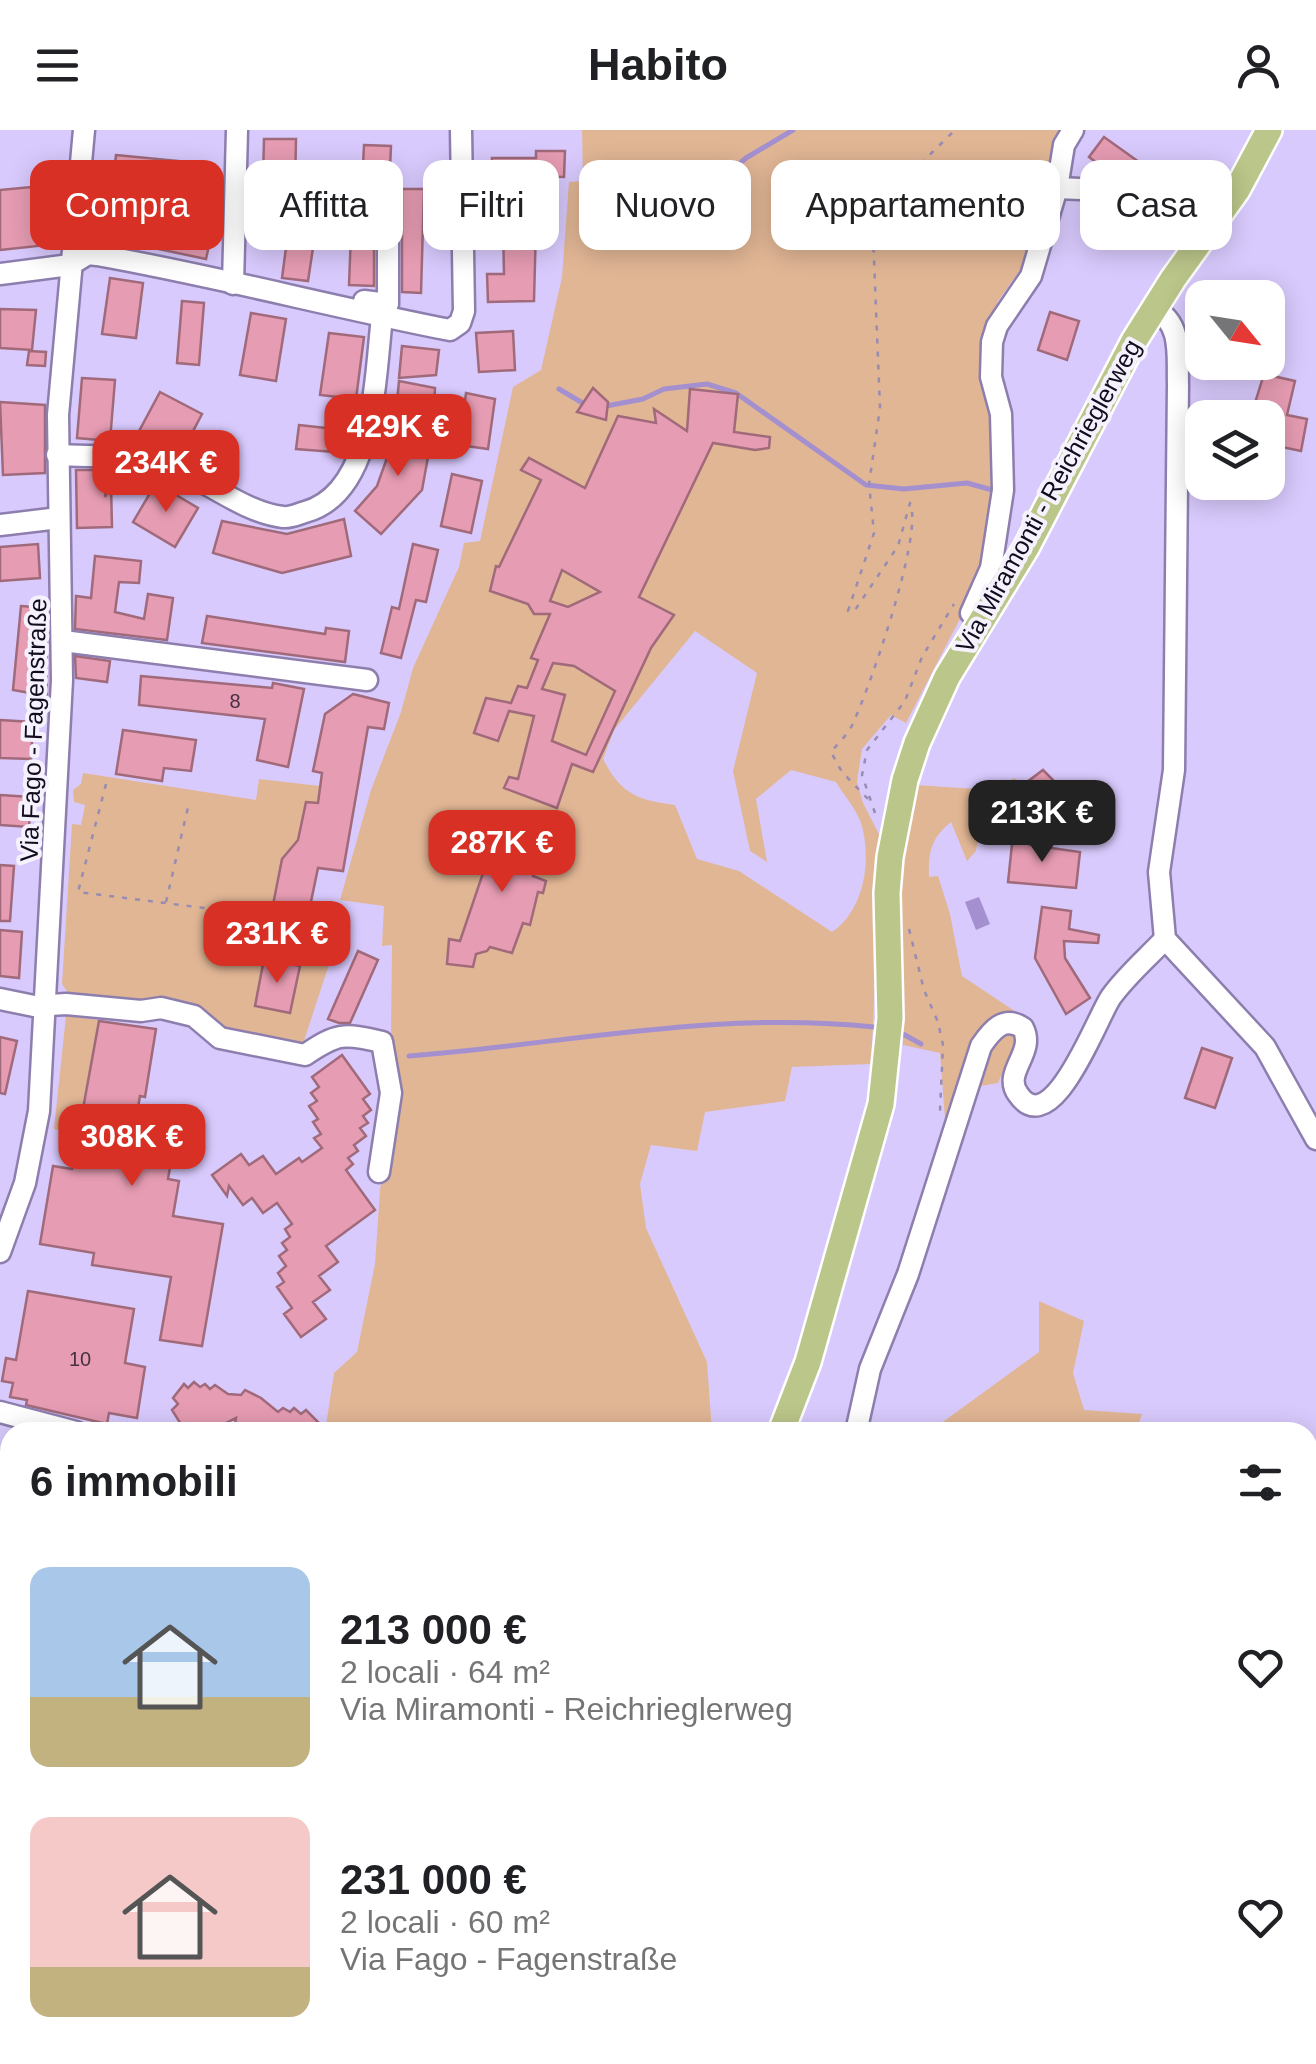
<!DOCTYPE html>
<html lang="it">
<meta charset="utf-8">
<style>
:root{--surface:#fff;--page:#f6f6f6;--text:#202124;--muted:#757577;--accent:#d93025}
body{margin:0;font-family:Helvetica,sans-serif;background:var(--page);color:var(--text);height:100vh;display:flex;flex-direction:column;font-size:38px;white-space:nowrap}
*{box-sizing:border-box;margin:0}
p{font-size:32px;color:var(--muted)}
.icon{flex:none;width:55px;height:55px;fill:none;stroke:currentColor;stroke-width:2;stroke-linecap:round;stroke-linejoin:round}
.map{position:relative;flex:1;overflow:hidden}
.side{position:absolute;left:0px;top:1292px;width:1318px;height:642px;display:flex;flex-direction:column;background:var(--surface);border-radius:30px 30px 0 0;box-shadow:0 5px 25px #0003}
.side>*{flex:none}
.hud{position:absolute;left:30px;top:30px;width:1258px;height:90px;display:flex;gap:20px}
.needle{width:65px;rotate:120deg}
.tools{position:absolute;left:1185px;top:150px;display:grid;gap:20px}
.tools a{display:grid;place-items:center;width:100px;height:100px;border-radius:20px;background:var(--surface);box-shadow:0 5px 25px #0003;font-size:50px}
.price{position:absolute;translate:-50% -85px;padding:0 22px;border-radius:20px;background:var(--accent);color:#fff;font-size:32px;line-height:65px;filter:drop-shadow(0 2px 5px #0008)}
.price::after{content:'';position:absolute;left:50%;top:60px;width:30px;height:22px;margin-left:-15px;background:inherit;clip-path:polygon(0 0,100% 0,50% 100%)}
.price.active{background:#222;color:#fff}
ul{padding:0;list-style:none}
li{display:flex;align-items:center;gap:30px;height:250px;padding:0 30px}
li span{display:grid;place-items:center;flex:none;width:280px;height:200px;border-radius:20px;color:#555}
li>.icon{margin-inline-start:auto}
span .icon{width:120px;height:120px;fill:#fffc;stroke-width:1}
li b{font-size:42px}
h2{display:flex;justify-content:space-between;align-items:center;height:120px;padding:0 30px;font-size:42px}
.pill{padding:0 35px;border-radius:20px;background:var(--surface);box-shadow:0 5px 25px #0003;font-size:35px;line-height:90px}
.pill.active{background:var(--accent);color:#fff}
header{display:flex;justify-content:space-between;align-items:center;height:130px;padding:0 30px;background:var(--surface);font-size:45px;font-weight:700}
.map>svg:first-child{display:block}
.green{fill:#e1b695;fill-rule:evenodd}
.water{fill:#a490cf}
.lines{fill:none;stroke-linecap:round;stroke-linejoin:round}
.stream{stroke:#a490cf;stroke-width:5}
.building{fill:#e69cb3;stroke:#a06a7b;stroke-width:2.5;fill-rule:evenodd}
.major-tunnel{stroke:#bbaedb;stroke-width:25;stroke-dasharray:25 12;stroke-linecap:butt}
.minor-casing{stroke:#8d7eae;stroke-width:25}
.major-casing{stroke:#fff;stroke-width:30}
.path{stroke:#988cb3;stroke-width:2.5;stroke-dasharray:5 8;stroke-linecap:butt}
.minor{stroke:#fff;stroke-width:20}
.major{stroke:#bbc68a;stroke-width:25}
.labels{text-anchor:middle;stroke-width:8;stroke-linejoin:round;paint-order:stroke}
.number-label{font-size:20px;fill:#473042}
.street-label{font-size:25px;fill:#120c1d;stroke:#f5f2fd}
</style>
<header><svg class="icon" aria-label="menu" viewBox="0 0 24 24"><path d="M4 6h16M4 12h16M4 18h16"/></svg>Habito<svg class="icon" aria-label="person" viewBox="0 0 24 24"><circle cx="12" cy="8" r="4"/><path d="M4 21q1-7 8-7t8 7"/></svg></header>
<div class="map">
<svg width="1316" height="1934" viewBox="0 0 1316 1934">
<rect width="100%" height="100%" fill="#d9cafd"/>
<g class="green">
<path d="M582,0H1066L1056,12L1022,137L998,171L985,207L995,278L997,353L978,454L906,593L891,585L862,619L857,652L863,673L882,710L871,934L792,937L785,971L705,982L697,1021L651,1015L640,1054L646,1098L707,1232L712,1302H325L334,1243L357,1222L375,1134L380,1060L397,958L391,900L392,815L382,816L384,776L340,770L371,660L401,582L413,538L459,437L464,413L480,411L513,257L541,240L562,147L569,52L583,51ZM695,501L757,543L733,641L750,721L767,732L756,669L791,640L836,652C844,665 856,679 861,693C872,728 865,780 832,802L739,741L697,729L675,675C637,670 621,664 603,629L614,600Z"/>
<path d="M83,643L256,670L259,649L320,656L318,673H306L298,710L282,729L269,791L339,804L301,920L230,905L192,875L68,863L62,854L72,694L81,695L85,675L74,672L73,660L81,654Z"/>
<path d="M1015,648L1025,673L981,692L976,721L967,731L951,692C931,708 928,723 929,747L938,746L950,784L962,846L1025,888L998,953L969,958L946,1002L940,923L903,915C902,828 895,740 916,655L991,660Z"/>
<path d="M66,886L99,890L77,1003L54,999Z"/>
<path d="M1039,1171L1084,1191L1073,1243L1084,1280L1142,1284L1136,1302H929L1039,1222Z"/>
<path d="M1308,1353L1316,1356V1934H421V1925H1308Z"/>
</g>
<path class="water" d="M979,767L990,794L976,800L965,772Z"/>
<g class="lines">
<g class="stream">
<path d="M704,64L746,28L793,0"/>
<path d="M559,259L586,275"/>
<path d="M601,277L643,269L664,259L707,254L736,263L866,355L904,359L967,353L996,361"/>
<path d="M903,904L921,914"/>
<path d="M409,926C564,914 717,880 874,897"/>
<path d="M1308,1578H1316"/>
<path d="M738,1934L748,1925"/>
</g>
</g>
<g class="building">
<path d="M1104,7L1146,37L1138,48L1116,47L1089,27Z"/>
<path d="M264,9H296L295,59H306L305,116L313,118L308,151L282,148L289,95H271L272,48H263Z"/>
<path d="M364,15L391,16L390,38L380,40L374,51V156L349,155L351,104H355L357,57H362Z"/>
<path d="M536,21H565L564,47L528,46V57H491L492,28H536Z"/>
<path d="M116,25L210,34L207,61L113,52Z"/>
<path d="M31,57L38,116L0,120V60Z"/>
<path d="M402,59H424L421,163L402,162Z"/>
<path d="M494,62L495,88H476V63Z"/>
<path d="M114,65L142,72L139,88L182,95L185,81L215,89L206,129L106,108Z"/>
<path d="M536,95L534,171L488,172L487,144H504L503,96Z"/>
<path d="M110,148L143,153L136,208L102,204Z"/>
<path d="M182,171L204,173L199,235L177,233Z"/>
<path d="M0,179L36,180L32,220L0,218Z"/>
<path d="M1050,182L1079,191L1067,230L1038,220Z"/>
<path d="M251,183L286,189L276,251L240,245Z"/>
<path d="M513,201L515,240L479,242L476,203Z"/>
<path d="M329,203L364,207L356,269L320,265Z"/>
<path d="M402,216L439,220L436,245L399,248Z"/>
<path d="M29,221L46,222L45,236L27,235Z"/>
<path d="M1264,244L1295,251L1287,285L1307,289L1301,321L1268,314V288H1258L1260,274L1255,273Z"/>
<path d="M82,248L115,250L110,311L77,308Z"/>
<path d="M399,251L435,258L434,276L397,272Z"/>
<path d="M593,258L608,272L606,290L577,282Z"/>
<path d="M690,259L738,264L734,302L770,307L769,318L755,320L713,313L639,467L674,485L651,518L593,642L572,634L557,678L504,658L509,647L518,649L534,586L509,581L498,611L474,603L486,568L511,573L518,556L527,558L538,530L531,528L550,484H534L528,474L490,461L496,436L499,437L541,350L521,340L529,328L585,358L618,286L656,293L654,279L687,301ZM562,440L600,462L568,477L550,471ZM553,533L574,536L615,561L586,625L552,611L565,565L542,559Z"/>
<path d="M160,262L202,284L180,326L137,305Z"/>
<path d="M466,263L495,269L488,319L459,315Z"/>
<path d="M0,272L45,275V343L3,345Z"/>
<path d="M299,295L336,299L334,322L296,319Z"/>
<path d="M398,297L432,305L422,360L381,404L355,381L377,356Z"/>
<path d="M76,340H107L105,367L111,354L112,397L77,398Z"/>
<path d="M452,344L482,351L471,403L441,396Z"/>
<path d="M156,353L198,378L175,417L133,392Z"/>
<path d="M344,389L351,426L282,443L213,423L222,391L287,404Z"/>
<path d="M38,414L40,448L0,451V417Z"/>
<path d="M413,414L438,420L426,472L416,470L401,528L381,523L392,477L399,479Z"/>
<path d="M95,426L141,431L139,453L119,452L115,482L144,489L148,464L173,468L167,510L75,499L76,466L91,468Z"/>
<path d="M21,476L47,478V566L13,560Z"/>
<path d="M207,486L325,504L326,498L349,501L345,532L202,513Z"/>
<path d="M75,526L110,531L107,552L76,548Z"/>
<path d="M141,546L272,558L273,553L304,559L288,637L257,630L265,589L139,575Z"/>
<path d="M353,564L389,573L384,599L368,597L343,741L318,738L308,786L272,780L282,729L298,710L306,672L318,673L322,643L313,641L325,584Z"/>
<path d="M0,590L33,592L31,629L0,628Z"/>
<path d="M123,600L196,610L191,641L164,638L162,651L116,644Z"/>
<path d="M1043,640L1060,657L1052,666L1036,661L1027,652Z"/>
<path d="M0,665L31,667L29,697L0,695Z"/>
<path d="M503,684L528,687L522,707L546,716L533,746L546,751L543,763L538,762L530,795L523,793L512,823L490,817L487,821L476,824L473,837L447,834L449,809L460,811Z"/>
<path d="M1013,705L1032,708L1030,715L1080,722L1076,758L1008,752Z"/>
<path d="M0,735L14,736L10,791H0Z"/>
<path d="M1042,777L1071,781L1069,799L1099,805L1098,813L1064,811L1065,828L1090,868L1066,884L1035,828Z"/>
<path d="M0,800L22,802L19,848L0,846Z"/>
<path d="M358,821L378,830L350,893H339L328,889Z"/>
<path d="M264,829L300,836L290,883L255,876Z"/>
<path d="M99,891L156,899L145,967L140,966L135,995L176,1002L168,1049L179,1051L173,1086L223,1094L202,1216L160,1210L171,1147L92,1135L94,1123L40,1114L53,1036L72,1039Z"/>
<path d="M0,907L17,911L5,964L0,963Z"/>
<path d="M1202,918L1232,928L1215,978L1185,968Z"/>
<path d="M342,925L370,964L363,969L371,980L363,986L368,993L360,998L366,1006L354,1015L358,1021L348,1028L353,1034L346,1040L375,1080L326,1116L338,1132L319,1146L330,1160L313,1172L326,1189L301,1207L284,1184L292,1178L277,1157L284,1152L278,1143L286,1136L279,1126L287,1120L282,1113L290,1107L285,1099L292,1094L277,1073L263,1083L252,1068L243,1075L229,1056L227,1066L212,1045L241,1024L249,1035L263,1026L276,1044L299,1028L302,1032L322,1018L314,1008L321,1004L313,992L318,989L309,976L317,971L311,963L319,957L312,947Z"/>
<path d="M28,1161L134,1179L125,1233L145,1237L137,1288L109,1283L107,1294L26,1275L27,1270L10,1267L13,1253L2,1251L6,1228L16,1230Z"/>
<path d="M194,1252L200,1257L205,1254L210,1259L215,1255L228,1264L241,1265L245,1260L261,1268L278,1282L283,1278L290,1282L294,1278L301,1284L306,1280L318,1292L309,1302H234L236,1288L210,1301L207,1296L199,1299L197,1294L188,1298L185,1294L182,1296L172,1280L178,1274L173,1268L184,1254L188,1258Z"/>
</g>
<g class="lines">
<g class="major-tunnel">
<path d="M1308,1433L1316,1431"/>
<path d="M1308,1749L1316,1744"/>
</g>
<g class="minor-casing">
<g id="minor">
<path d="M1057,58L1151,62"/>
<path d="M0,144L70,135L88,124L97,125C216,146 332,177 450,200L460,193L464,181L461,0"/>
<path d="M233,154L237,0"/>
<path d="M364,171L388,174V51"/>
<path d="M1154,179C1183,193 1177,226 1178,255L1174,640L1159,742L1165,809L1265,917L1316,1009"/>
<path d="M57,325C89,327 125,325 156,332C197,341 239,382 283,387C290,388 298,384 305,382C375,363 375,246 382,187"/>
<path d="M0,395L59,388"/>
<path d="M980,492L971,483L991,438L1003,360L1001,284L991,247L992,212L997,196L1031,146L1057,58L1064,15L1073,0"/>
<path d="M63,511L367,550"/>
<path d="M0,869L34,876L66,874L141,881L161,878L194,886L220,908L305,925C337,903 344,903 382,912L391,963L379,1042"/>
<path d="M0,1122L25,1053L39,981L62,550L58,285L84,0"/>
<path d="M0,1282L76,1302"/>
<path d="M856,1302L870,1239L908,1144L981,916C992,900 1004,885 1023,898C1036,923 1002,942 1018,964C1052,1014 1098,885 1111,867C1126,846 1147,828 1165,809"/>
</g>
</g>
<g class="major-casing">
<g id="major">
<path d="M781,1302L808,1232L881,974L890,888L887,763L890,727L905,650L917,613L947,547L1026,418L1134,211L1173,149L1237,60L1269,0"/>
<path d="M126,1934L160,1931L203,1934"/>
<path d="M468,1934L507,1925"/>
</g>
</g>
<g class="path">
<path d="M106,654L78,762L228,781L244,770"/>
<path d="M868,669L842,642L831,622C839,612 849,604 854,591C870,556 924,403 910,373L898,416L855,480L848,481L874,403L869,354L880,278L873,105L904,50L955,0"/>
<path d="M875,683L862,645L867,620L905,571L922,527L954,474"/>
<path d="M166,772L189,673"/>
<path d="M909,799L924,860L938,892L943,915L940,981"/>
</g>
<use href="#minor" class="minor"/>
<use href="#major" class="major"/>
</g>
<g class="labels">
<g class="number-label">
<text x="235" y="578">8</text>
<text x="80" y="1236">10</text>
</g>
<g class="street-label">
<text transform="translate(1048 366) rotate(-61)" y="9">Via Miramonti - Reichrieglerweg</text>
<text transform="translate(33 600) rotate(-88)" y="9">Via Fago - Fagenstraße</text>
</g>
</g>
</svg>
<div class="tools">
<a><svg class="needle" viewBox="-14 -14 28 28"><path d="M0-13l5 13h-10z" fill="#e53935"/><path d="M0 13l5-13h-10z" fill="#757577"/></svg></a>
<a><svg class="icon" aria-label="layers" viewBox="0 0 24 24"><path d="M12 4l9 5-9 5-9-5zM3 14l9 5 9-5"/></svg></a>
</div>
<b class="price" style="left:398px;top:349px">429K €</b>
<b class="price" style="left:166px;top:385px">234K €</b>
<b class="price active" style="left:1042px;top:735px">213K €</b>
<b class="price" style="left:502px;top:765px">287K €</b>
<b class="price" style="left:277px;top:856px">231K €</b>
<b class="price" style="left:132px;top:1059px">308K €</b>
<div class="hud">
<a class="pill active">Compra</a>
<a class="pill">Affitta</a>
<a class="pill">Filtri</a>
<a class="pill">Nuovo</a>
<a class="pill">Appartamento</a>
<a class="pill">Casa</a>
</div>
<section class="side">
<h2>6 immobili<svg class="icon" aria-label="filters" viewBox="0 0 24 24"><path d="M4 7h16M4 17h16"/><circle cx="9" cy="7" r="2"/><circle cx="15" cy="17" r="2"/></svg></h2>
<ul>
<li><span style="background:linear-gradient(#a9c7e8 65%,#c2b280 0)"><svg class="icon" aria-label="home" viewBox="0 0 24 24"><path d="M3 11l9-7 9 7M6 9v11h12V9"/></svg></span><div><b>213 000 €</b><p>2 locali · 64 m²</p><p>Via Miramonti - Reichrieglerweg</p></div><svg class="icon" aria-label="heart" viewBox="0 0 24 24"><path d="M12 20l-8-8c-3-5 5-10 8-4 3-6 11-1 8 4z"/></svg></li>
<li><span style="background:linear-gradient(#f6c9c9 75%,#c2b280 0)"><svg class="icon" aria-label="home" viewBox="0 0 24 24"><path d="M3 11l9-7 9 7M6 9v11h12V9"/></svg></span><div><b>231 000 €</b><p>2 locali · 60 m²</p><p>Via Fago - Fagenstraße</p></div><svg class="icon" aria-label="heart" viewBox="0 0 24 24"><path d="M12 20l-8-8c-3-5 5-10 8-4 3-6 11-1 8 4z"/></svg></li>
</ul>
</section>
</div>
